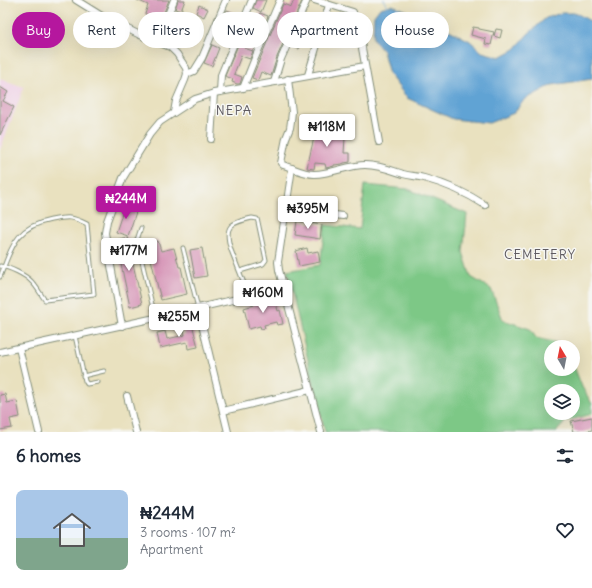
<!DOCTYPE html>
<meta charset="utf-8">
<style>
:root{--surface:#fff;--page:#f6f6f7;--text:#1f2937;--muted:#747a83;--line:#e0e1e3;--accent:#b5179e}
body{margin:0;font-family:Delius,sans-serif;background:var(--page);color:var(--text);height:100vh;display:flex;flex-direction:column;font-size:15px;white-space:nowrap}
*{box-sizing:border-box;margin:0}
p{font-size:13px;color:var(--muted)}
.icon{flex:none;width:22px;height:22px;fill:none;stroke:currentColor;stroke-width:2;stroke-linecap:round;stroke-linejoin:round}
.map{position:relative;height:432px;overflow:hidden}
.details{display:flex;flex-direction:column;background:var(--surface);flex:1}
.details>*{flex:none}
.top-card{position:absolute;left:12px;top:12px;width:568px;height:36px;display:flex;gap:8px}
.needle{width:26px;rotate:350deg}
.tools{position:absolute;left:544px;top:340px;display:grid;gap:8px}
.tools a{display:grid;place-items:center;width:36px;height:36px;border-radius:50%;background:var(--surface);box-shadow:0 4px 16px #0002;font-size:20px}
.price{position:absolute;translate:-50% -34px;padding:0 9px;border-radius:4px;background:#fff;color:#222;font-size:13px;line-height:26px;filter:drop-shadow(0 1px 2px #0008)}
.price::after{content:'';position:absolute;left:50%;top:24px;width:12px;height:9px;margin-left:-6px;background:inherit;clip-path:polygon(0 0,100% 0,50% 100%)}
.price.current{background:var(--accent);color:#fff}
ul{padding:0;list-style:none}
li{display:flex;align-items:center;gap:12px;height:100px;padding:0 16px}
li+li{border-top:1px solid var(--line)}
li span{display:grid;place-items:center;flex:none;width:112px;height:80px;border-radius:8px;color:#555}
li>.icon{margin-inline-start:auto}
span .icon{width:48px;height:48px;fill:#fffc;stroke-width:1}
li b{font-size:17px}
h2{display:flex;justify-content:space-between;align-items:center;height:48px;padding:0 16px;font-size:17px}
.pill{padding:0 14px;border-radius:18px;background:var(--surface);box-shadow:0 4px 16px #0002;font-size:14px;line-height:36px}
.pill.current{background:var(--accent);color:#fff}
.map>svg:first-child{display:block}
.built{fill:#efd0e6}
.green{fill:#7dc886;stroke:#4e825d;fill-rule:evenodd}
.water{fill:#60a3d4;stroke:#407084}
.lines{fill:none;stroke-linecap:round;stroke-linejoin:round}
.stream{stroke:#60a3d4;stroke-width:1.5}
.building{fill:#d592b5}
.service-casing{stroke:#848f7a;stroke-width:5}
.minor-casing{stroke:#848f7a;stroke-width:8}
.service{stroke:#fff;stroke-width:3}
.minor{stroke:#fff;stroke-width:6}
.labels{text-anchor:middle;stroke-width:3;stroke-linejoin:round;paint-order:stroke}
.neighbourhood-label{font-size:13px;letter-spacing:1px;fill:#5f5b61;stroke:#f6f6f2}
</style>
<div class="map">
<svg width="592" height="432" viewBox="0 0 592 432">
<rect width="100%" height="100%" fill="#f6f6f2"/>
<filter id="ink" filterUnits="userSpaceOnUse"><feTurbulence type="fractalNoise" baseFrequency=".025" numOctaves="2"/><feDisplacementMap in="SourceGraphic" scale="8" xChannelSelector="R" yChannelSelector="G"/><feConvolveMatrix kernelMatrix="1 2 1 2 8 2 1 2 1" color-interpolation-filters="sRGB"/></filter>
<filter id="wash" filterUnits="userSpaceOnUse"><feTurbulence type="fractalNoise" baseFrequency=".012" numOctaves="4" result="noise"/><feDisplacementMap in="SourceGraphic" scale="16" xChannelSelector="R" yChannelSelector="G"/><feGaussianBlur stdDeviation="0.9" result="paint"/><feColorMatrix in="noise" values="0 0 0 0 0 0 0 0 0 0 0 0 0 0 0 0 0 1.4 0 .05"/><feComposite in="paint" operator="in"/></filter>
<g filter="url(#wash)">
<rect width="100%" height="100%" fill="#e9e1bf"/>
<path class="built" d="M0,79L24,87L0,150Z"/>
<path class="green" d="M365,185L408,189L467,214L463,252L471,277L491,289L503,320L530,329L536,338L566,345L567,347H551V369H573V364L582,387L592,404V414L566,421L557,431V432H325L287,271L320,265L325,225L360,229ZM551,391H573V413H551Z"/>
<path class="water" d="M392,5L428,19L470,41L482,52L500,57L515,49L528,34L546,18L561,13H576L592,22V79L552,85L524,100L514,113L489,123L453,119L407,98L389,74L383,51L373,39L374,16L380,8Z"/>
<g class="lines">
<path class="stream" d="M384,0L388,7"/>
</g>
<g id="blocks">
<g class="building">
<path d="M137,0H169L161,20L145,14L148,5Z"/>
<path d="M178,0H185L181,11L175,9Z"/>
<path d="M256,0H266L261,12L253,8Z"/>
<path d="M294,0L302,1L277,57L271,76L261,72L258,80L252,78L283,4L291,7Z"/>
<path d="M199,5L208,9L204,17L196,13Z"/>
<path d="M227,10L241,16L230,41L216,36Z"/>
<path d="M260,13L268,16L265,24L257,21Z"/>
<path d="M331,14L349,17L347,26L328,24Z"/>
<path d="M171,18L178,20L176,27L169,25Z"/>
<path d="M302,21L308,24L299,49L291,47Z"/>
<path d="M191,24L200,28L193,46L184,42Z"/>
<path d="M246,26L261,33L257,41L248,37L244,48L253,51L250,59L241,56L234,74L242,77L240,84H237L232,82L233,79L225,76Z"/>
<path d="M473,27L479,28V29L494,32L491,45L485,44L486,39L471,35Z"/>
<path d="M496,29L502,30L500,38L494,36Z"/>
<path d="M212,45L219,48L212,66L204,63Z"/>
<path d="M0,87L8,92L3,101L14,107L0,135Z"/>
<path d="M321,123L325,124V125L334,124V137H345L344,153H350V162L344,163L342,164L334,165V166L326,168L325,164L315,163L314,169L307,168L315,133V124Z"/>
<path d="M125,205L137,209L128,236L116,232Z"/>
<path d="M297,221L322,225L320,239L295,235Z"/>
<path d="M127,237L142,304L130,307L116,240Z"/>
<path d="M158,241L161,251L174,248L179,267H181L187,294L161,300L147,243Z"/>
<path d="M202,248L207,276L195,278L190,250Z"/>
<path d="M307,248L308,253L318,251L320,262L299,266L296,251Z"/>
<path d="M275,299L278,311L280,310L283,324L277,325L276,322L264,325L265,328L261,329L260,326L249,329L244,308L254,305L253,303L261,301V302Z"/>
<path d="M192,324L198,347L188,349L187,342L160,348L157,333L165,331L167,339L185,335L183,326Z"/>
<path d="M5,394L7,403L17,401L20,417L10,419L12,428L0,430V395Z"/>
<path d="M592,417V430L583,432H574L571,421Z"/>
</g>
</g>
</g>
<g filter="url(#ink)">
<use href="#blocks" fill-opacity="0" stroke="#848f7a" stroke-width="1"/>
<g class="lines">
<g class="service-casing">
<g id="service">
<path d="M141,228L137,240L155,317"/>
<path d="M183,248L198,308"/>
<path d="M0,266C9,267 26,275 32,282C37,287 41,295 45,300L94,294L87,224C72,216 67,217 51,220C15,227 12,247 0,277"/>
<path d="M240,271L263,264L266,260L258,222L257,219L252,218C231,223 223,225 231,250L249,296"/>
<path d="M75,336L85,381L87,384L98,382"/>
<path d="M83,376L104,371"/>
</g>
</g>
<g class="minor-casing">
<g id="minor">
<path d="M76,0L105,18L140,35L170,47L177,54L182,62L186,68L187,74L185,80L176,101L174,112"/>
<path d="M314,0L353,12L355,20L360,27L362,48L379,142"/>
<path d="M157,41L174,0"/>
<path d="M187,74L194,71L202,58L226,0"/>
<path d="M308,75L329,5"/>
<path d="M288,79L292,112L291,121L290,128L286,138L281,163L283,165C293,168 304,174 314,174C332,174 348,165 365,165C379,165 391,170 403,174C410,176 417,176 424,178C446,184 467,193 485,205"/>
<path d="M274,82L281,59L307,0"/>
<path d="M243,88L255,58L280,0"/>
<path d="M220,92L221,75L252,0"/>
<path d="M211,139L214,93"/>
<path d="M292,168L278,262L279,270L321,432"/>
<path d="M285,209L343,216"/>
<path d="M198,308L228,432"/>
<path d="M122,326L105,233L107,221L123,178L150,134L160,122L195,99L214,93L365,66"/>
<path d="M19,348L39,432"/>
<path d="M0,352L155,318L284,288"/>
<path d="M127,396L136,432"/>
<path d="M223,411L310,390"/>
</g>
</g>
<use href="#service" class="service"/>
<use href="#minor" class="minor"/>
</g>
</g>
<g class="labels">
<g class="neighbourhood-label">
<text x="234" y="115">NEPA</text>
<text x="540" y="259">CEMETERY</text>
</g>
</g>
</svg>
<div class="tools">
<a><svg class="needle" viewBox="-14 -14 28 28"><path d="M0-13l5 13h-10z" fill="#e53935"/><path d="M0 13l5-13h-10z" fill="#747a83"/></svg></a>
<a><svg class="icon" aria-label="layers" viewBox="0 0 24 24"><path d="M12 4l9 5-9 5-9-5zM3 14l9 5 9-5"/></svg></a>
</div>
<b class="price" style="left:327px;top:148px">₦118M</b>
<b class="price current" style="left:126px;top:220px">₦244M</b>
<b class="price" style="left:308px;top:230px">₦395M</b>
<b class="price" style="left:129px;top:272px">₦177M</b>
<b class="price" style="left:263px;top:314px">₦160M</b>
<b class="price" style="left:179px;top:338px">₦255M</b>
<div class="top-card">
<a class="pill current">Buy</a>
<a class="pill">Rent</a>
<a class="pill">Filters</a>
<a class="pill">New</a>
<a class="pill">Apartment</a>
<a class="pill">House</a>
</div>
</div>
<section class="details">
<h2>6 homes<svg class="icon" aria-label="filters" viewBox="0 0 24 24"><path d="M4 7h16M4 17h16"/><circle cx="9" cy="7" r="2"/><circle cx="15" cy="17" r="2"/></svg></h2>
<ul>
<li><span style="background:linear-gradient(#a9c7e8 60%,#7fa58c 0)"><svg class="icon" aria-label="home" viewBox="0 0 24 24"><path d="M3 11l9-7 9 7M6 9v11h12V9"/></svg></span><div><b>₦244M</b><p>3 rooms · 107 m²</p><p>Apartment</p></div><svg class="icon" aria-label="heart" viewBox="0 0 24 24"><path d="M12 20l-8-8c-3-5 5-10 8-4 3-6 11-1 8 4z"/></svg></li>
</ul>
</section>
